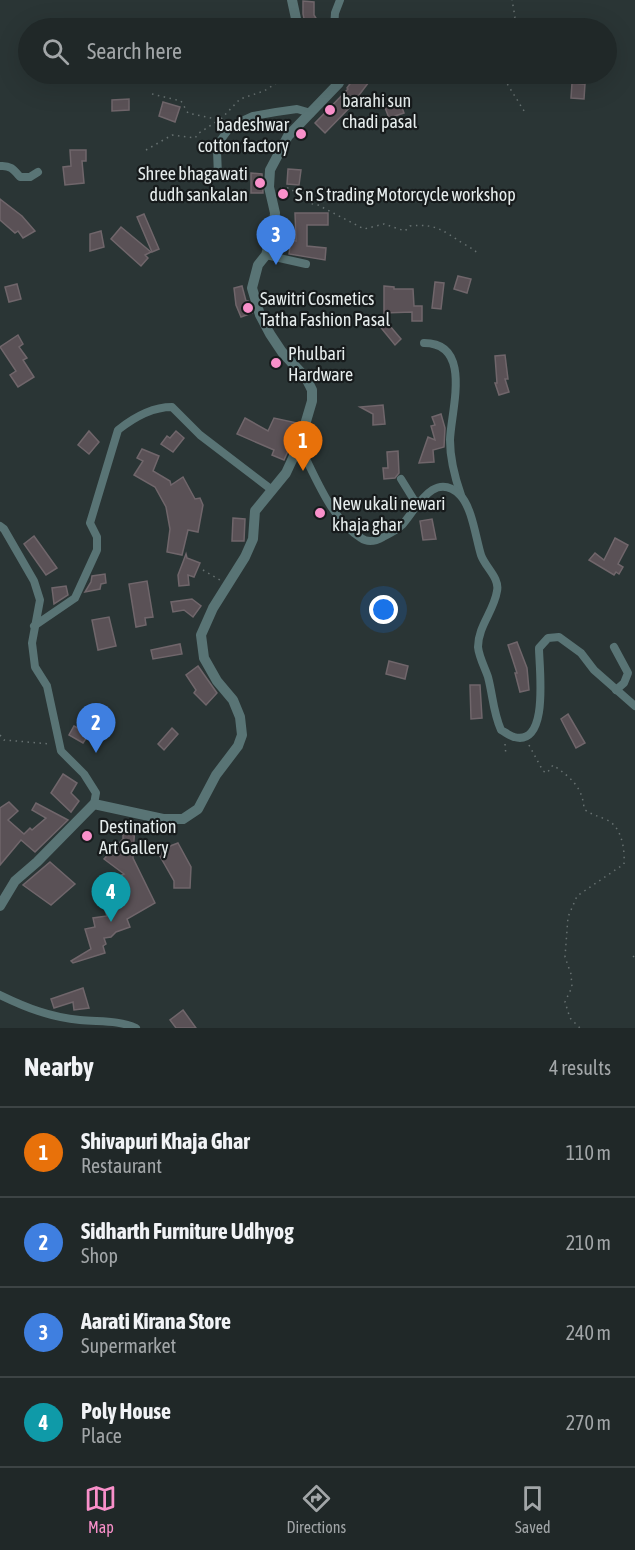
<!DOCTYPE html>
<style>
:root{--surface:#202828;--page:#283030;--text:#f1f3f6;--muted:#a2a6a8;--line:#3d4445;--accent:#f990ca}
body{margin:0;font-family:"Asap Condensed",sans-serif;background:var(--page);color:var(--text)}
.you{position:absolute;left:384px;top:610px;width:21px;height:21px;margin:-15px;border:4px solid #fff;border-radius:50%;background:#1a73e8;box-shadow:0 0 0 9px #1a73e833}
.badge{display:grid;place-items:center;width:39px;height:39px;border-radius:50%;background:var(--accent);color:#fff;font-size:20px;font-weight:700}
.pin{position:absolute;translate:-50% -50px;filter:drop-shadow(0 2px 3px #0008)}
.pin::after{content:'';position:absolute;top:32px;width:21px;height:18px;background:inherit;clip-path:polygon(0 0,100% 0,50% 100%)}
.list{margin:0;padding:0;list-style:none}
h2{display:flex;justify-content:space-between;align-items:center;height:78px;margin:0;padding:0 24px;font-size:26px}
h2 small{font-size:20px;font-weight:400;color:var(--muted)}
.list li{display:grid;grid-template-columns:39px 1fr auto;gap:18px;align-items:center;box-sizing:border-box;height:90px;padding:0 24px;border-top:2px solid var(--line)}
.list b{display:block;font-size:22px;white-space:nowrap}
.list p{margin:0;font-size:20px;white-space:nowrap;color:var(--muted)}
.list em{font-size:20px;font-style:normal;color:var(--muted)}
.icon{flex:none;width:33px;height:33px;fill:none;stroke:currentColor;stroke-width:2;stroke-linecap:round;stroke-linejoin:round}
.map{position:relative;flex:none;width:635px;height:1028px;overflow:hidden}
.search{position:absolute;background:var(--surface);box-shadow:0 6px 24px #0002;left:18px;right:18px;top:18px;height:66px;display:flex;align-items:center;gap:15px;box-sizing:border-box;padding:0 21px;border-radius:33px;color:var(--muted);font-size:22px}
.sheet{height:438px;background:var(--surface)}
nav{display:flex;justify-content:space-around;align-items:center;box-sizing:border-box;height:84px;border-top:2px solid var(--line);background:var(--surface);font-size:16px;color:var(--muted)}
nav a{display:grid;justify-items:center;gap:3px}
nav .on{color:var(--accent)}
.map>svg:first-child{display:block}
.building{fill:#5a5156;stroke:#70666b;stroke-width:1.5}
.lines{fill:none;stroke-linecap:round;stroke-linejoin:round}
.path{stroke:#677171;stroke-width:1.5;stroke-dasharray:1.5 4.5;stroke-linecap:butt}
.minor{stroke:#597475;stroke-width:8}
.tertiary{stroke:#597475;stroke-width:10}
.poi-dot{fill:#f990ca;stroke:#171b1c;stroke-width:2}
.labels{text-anchor:middle;dominant-baseline:central;stroke-width:4.5;stroke-linejoin:round;paint-order:stroke}
.poi-label{font-size:18px;fill:#e6eded;stroke:#171b1c;text-anchor:start}
</style>
<div class="map">
<svg width="635" height="1028" viewBox="0 0 635 1028">
<rect width="100%" height="100%" fill="#2a3535"/>
<g class="building">
<path d="M303 1 314 2V15L322 28H306L303 14Z"/>
<path d="M357 74 369 82 356 99 357 100 325 133 315 123 348 89 347 88Z"/>
<path d="M572 83 585 84 584 99 571 98Z"/>
<path d="M129 99V110L112 111V100Z"/>
<path d="M399 99 404 113 389 118 384 105Z"/>
<path d="M163 102 180 107 175 122 159 116Z"/>
<path d="M70 150H86V161H82L84 183 65 185 63 167 71 166Z"/>
<path d="M288 169 301 170 299 185 287 184Z"/>
<path d="M251 173 262 174 263 193H251Z"/>
<path d="M0 199 22 216 35 231 23 238 18 231 15 233 0 220Z"/>
<path d="M295 213H328V225H307V246L326 248 325 260 289 254 291 240 296 241Z"/>
<path d="M144 214 159 249 152 252 137 217Z"/>
<path d="M121 227 151 252 145 255 148 258 141 266 111 239Z"/>
<path d="M101 231 104 247 90 251V234Z"/>
<path d="M458 276 471 279 467 293 454 289Z"/>
<path d="M435 282 444 283 441 309 432 308Z"/>
<path d="M17 284 21 299 9 302 5 287Z"/>
<path d="M242 286 246 301H248L252 313 241 317 236 305 234 288Z"/>
<path d="M384 286 394 287V289H413L414 306H422V321H412V312L384 313Z"/>
<path d="M384 319 401 339 395 345 378 324Z"/>
<path d="M18 335 23 344 19 347 27 358 23 360 34 377 18 387 10 375 16 371 0 347Z"/>
<path d="M505 355 508 379H505L509 392 499 395 495 383H497L495 356Z"/>
<path d="M383 405 385 424 373 425V414L360 407Z"/>
<path d="M441 414 445 428 444 447 433 450 434 462 419 463 428 437 435 440 431 426 435 425 432 417Z"/>
<path d="M245 418 268 431 274 418 297 423 292 442 284 460 272 455 274 450 237 434Z"/>
<path d="M89 431 99 442 89 454 78 445Z"/>
<path d="M176 431 184 438 173 452 161 444 167 436 170 438Z"/>
<path d="M142 449 159 456 153 471 170 481 171 485 183 477 195 499 200 498 203 505 198 532 188 530 182 555 167 552 170 529 166 507 155 487 134 475 143 461 137 458Z"/>
<path d="M398 451 399 473 395 478 384 479 383 468H388L387 452Z"/>
<path d="M233 518 245 519 244 541H232Z"/>
<path d="M432 519 436 539 423 540 420 521Z"/>
<path d="M34 536 57 568 46 575 24 544Z"/>
<path d="M615 538 628 545 618 564 623 567 619 574 616 572 614 575 589 560 595 553 604 560Z"/>
<path d="M186 554 187 558 200 563 194 577 188 575 189 585 179 586 178 575Z"/>
<path d="M105 574 106 583 101 584 100 589 85 592 91 582 92 576Z"/>
<path d="M147 581 153 617 145 618 146 625 136 627 129 584Z"/>
<path d="M66 586 68 595 54 604 52 588Z"/>
<path d="M192 599 201 606 193 617 184 610 173 612 171 602Z"/>
<path d="M109 617 116 646 98 650 92 620Z"/>
<path d="M517 642 527 668 529 690 520 692 515 673H517L508 645Z"/>
<path d="M180 644 182 654 153 659 151 650Z"/>
<path d="M389 661 408 666 405 679 386 674Z"/>
<path d="M198 666 217 693 206 705 194 693 196 690 186 675Z"/>
<path d="M470 685H480L482 718 471 719Z"/>
<path d="M568 714 585 743 576 748 561 719Z"/>
<path d="M74 726 89 734 83 743 69 735Z"/>
<path d="M172 728 178 734 164 750 158 744Z"/>
<path d="M63 774 77 783 71 793 79 801 71 812 51 793Z"/>
<path d="M9 802 18 811 8 820 24 834 30 828 32 830 46 818 32 810 36 803 68 820 35 852 21 840 0 865V808Z"/>
<path d="M123 823H135L133 858 155 903 127 919 130 927 116 932 111 937 104 938 106 944 103 946 105 953 73 963 71 961 91 949 85 929 95 927 93 918 107 916 97 886 124 874 104 859 123 839Z"/>
<path d="M178 843 191 867 190 888H174V881L157 851Z"/>
<path d="M50 862 75 884 51 905 23 885Z"/>
<path d="M83 988 89 1008 74 1010 73 1002 54 1008 51 999Z"/>
<path d="M183 1010 196 1028H176L170 1020Z"/>
</g>
<g class="lines">
<g class="path">
<path d="M508 28 515 17 512 0"/>
<path d="M501 74 526 114"/>
<path d="M152 94 181 101 188 113 220 120 240 99 264 91 286 77H302L310 74"/>
<path d="M146 150 172 135 195 138 199 133 219 120"/>
<path d="M281 188H289L301 196 308 203 318 205 364 229 384 224 405 231 410 226C436 223 443 231 464 244 471 248 474 249 479 255"/>
<path d="M203 570 220 580"/>
<path d="M0 735 4 740 51 744"/>
<path d="M505 744 506 756"/>
<path d="M529 745 543 771 547 773 553 765C570 777 583 787 584 809 591 815 599 816 607 820 622 827 625 850 624 864L577 896 568 917 565 957 571 974 572 987 565 1002 570 1018 580 1028"/>
<path d="M633 957 635 955"/>
</g>
<g class="minor">
<path d="M334 28 335 13 340 0"/>
<path d="M0 166C11 165 14 170 20 177H30L38 172"/>
<path d="M218 175 217 151 220 141 231 126 253 116 276 112 297 109 311 113"/>
<path d="M266 255 306 264"/>
<path d="M424 343C473 343 451 410 450 440 450 458 455 478 461 495"/>
<path d="M299 445C315 475 331 520 361 538 368 543 376 541 383 537 389 534 397 530 402 525 417 508 434 470 460 495 472 507 476 539 481 555 485 567 500 578 497 591 494 611 478 626 478 647 479 657 485 668 488 677 493 696 493 712 501 730 505 732 510 736 514 737 550 747 539 667 539 648L548 638 559 637 581 653 594 670 635 706"/>
<path d="M401 479 414 500 419 503"/>
<path d="M0 526 4 529 34 581 40 600 32 643 35 667 47 686 61 751 84 774 96 793 94 804"/>
<path d="M34 626 75 598 97 550V537L90 523 118 430C133 418 152 407 172 407L200 435 272 490"/>
<path d="M614 647 628 673 624 683 616 690"/>
<path d="M0 995C27 1008 50 1017 80 1020 99 1022 119 1020 136 1028"/>
</g>
<g class="tertiary">
<path d="M292 0 298 28"/>
<path d="M0 906 15 881 37 862 94 804 163 819H183L198 809 216 775 238 746 242 735 240 717 233 700 217 681 204 658 201 635 213 608 245 557 253 539 255 511 286 473 299 445 312 401V390L306 378 282 352 270 334 260 315 252 288 258 265 266 255 273 230 275 213 269 187 270 170 288 136 339 83V74"/>
</g>
</g>
<g class="poi-dot">
<circle cx="330" cy="110" r="6"/>
<circle cx="301" cy="134" r="6"/>
<circle cx="260" cy="183" r="6"/>
<circle cx="283" cy="194" r="6"/>
<circle cx="248" cy="308" r="6"/>
<circle cx="276" cy="363" r="6"/>
<circle cx="320" cy="513" r="6"/>
<circle cx="87" cy="836" r="6"/>
</g>
<g class="labels">
<g class="poi-label">
<text x="342" y="100">barahi sun<tspan x="342" dy="21">chadi pasal</tspan></text>
<text x="289" y="124" text-anchor="end">badeshwar<tspan x="289" dy="21">cotton factory</tspan></text>
<text x="248" y="173" text-anchor="end">Shree bhagawati<tspan x="248" dy="21">dudh sankalan</tspan></text>
<text x="295" y="194">S n S trading Motorcycle workshop</text>
<text x="260" y="298">Sawitri Cosmetics<tspan x="260" dy="21">Tatha Fashion Pasal</tspan></text>
<text x="288" y="353">Phulbari<tspan x="288" dy="21">Hardware</tspan></text>
<text x="332" y="503">New ukali newari<tspan x="332" dy="21">khaja ghar</tspan></text>
<text x="99" y="826">Destination<tspan x="99" dy="21">Art Gallery</tspan></text>
</g>
</g>
</svg>
<div class="you"></div>
<div class="pin badge" style="left:303px;top:471px;background:#e8710a">1</div>
<div class="pin badge" style="left:96px;top:753px;background:#3f7fe0">2</div>
<div class="pin badge" style="left:276px;top:265px;background:#3f7fe0">3</div>
<div class="pin badge" style="left:111px;top:922px;background:#0f9aa8">4</div>
<div class="search"><svg class="icon" aria-label="search" viewBox="0 0 24 24"><circle cx="10" cy="10" r="6"/><path d="M15 15l6 6"/></svg>Search here</div>
</div>
<section class="sheet">
<h2>Nearby<small>4 results</small></h2>
<ul class="list">
<li><span class="badge" style="background:#e8710a">1</span><div><b>Shivapuri Khaja Ghar</b><p>Restaurant</p></div><em>110 m</em></li>
<li><span class="badge" style="background:#3f7fe0">2</span><div><b>Sidharth Furniture Udhyog</b><p>Shop</p></div><em>210 m</em></li>
<li><span class="badge" style="background:#3f7fe0">3</span><div><b>Aarati Kirana Store</b><p>Supermarket</p></div><em>240 m</em></li>
<li><span class="badge" style="background:#0f9aa8">4</span><div><b>Poly House</b><p>Place</p></div><em>270 m</em></li>
</ul>
</section>
<nav>
<a class="on"><svg class="icon" aria-label="map" viewBox="0 0 24 24"><path d="M3 6l6-2 6 2 6-2v14l-6 2-6-2-6 2zM9 4v14M15 6v14"/></svg>Map</a>
<a><svg class="icon" aria-label="directions" viewBox="0 0 24 24"><path d="M12 3l9 9-9 9-9-9zM9 14v-3h6M13 9l2 2-2 2"/></svg>Directions</a>
<a><svg class="icon" aria-label="saved" viewBox="0 0 24 24"><path d="M7 4h10v16l-5-4-5 4z"/></svg>Saved</a>
</nav>
